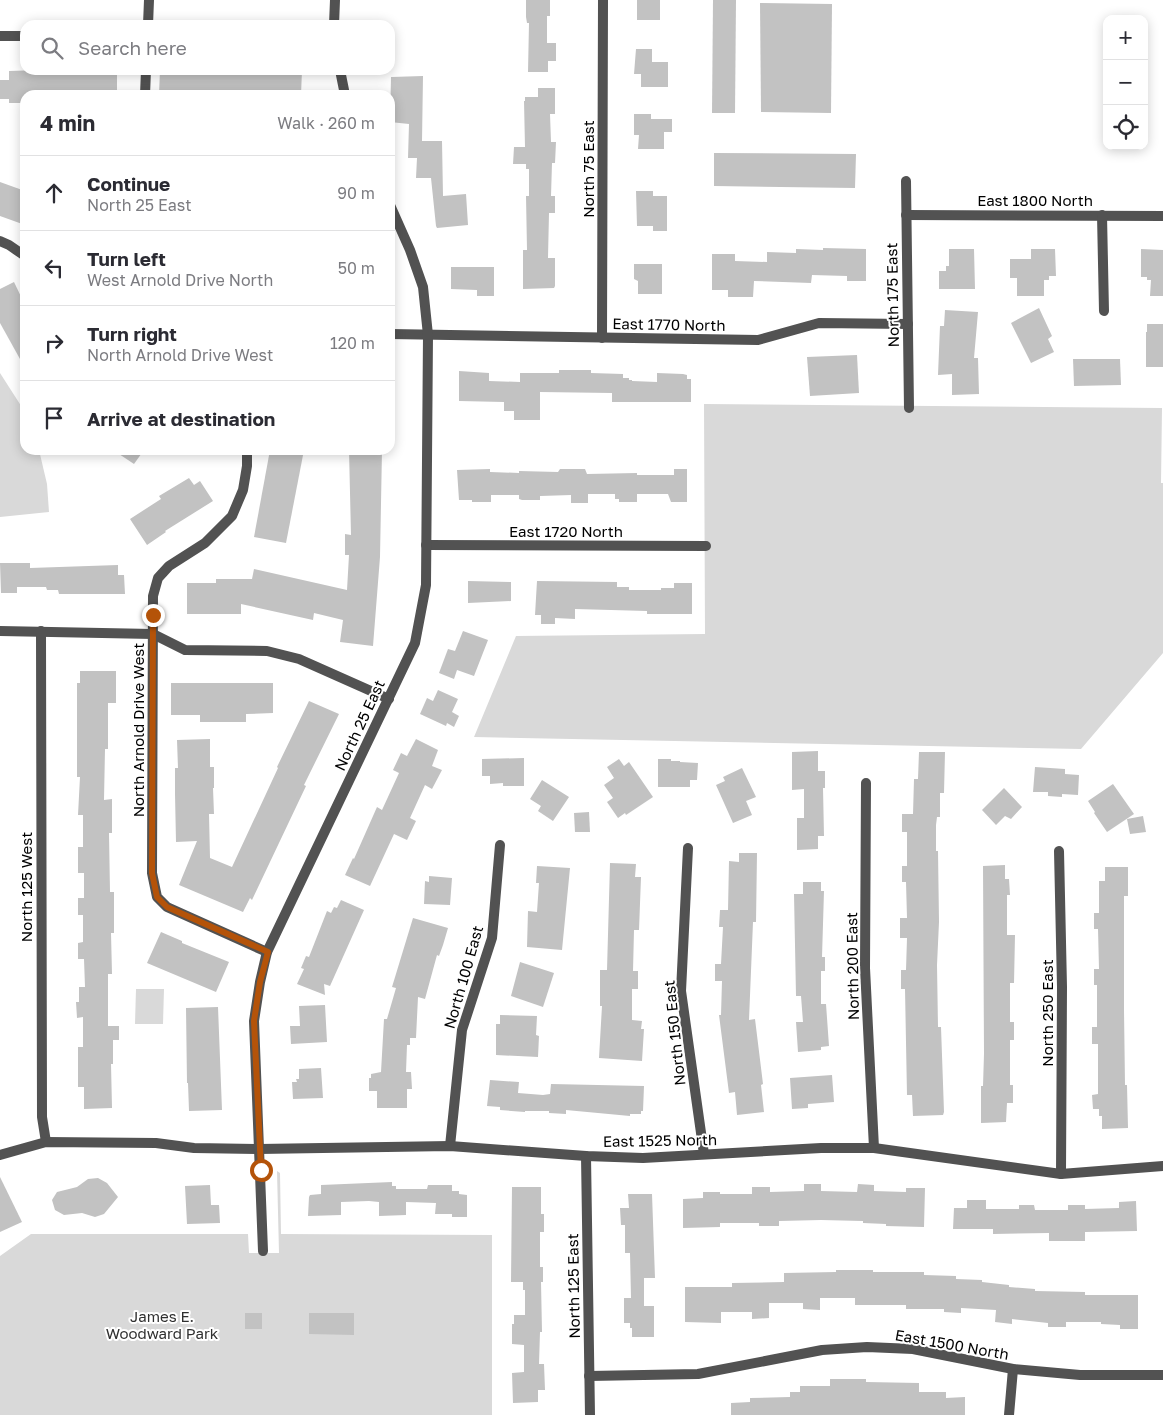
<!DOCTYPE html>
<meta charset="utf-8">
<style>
:root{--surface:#fff;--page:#f2f2f3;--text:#2b2b33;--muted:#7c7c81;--line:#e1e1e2}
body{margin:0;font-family:"Golos Text",sans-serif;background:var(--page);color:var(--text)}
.controls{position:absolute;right:15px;top:15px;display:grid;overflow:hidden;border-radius:10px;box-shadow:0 2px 12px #0003}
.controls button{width:45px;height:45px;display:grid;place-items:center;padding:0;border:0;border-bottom:1px solid var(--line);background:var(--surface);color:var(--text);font:25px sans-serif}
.stop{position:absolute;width:15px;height:15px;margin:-11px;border:4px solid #b45309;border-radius:50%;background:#fff}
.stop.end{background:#b45309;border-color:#fff;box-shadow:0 1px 5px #0008}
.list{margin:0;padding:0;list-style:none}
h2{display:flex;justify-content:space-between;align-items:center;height:65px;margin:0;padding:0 20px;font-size:21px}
h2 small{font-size:16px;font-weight:400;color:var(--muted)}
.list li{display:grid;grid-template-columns:32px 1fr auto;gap:15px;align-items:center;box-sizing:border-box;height:75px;padding:0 20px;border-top:1px solid var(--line)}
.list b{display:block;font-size:19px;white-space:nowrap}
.list p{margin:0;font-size:16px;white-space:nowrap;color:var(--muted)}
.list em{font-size:16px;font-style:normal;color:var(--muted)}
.icon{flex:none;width:28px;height:28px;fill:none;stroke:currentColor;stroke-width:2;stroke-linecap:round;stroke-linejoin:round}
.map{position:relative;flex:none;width:1163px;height:1415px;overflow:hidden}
.search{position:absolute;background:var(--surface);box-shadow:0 2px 12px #0003;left:20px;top:20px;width:375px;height:55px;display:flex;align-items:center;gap:12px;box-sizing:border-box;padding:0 18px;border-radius:15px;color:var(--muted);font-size:19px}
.panel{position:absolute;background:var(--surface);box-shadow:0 2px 12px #0003;left:20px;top:90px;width:375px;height:365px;border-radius:15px}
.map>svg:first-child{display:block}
.green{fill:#d9d9d9}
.building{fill:#c2c2c2}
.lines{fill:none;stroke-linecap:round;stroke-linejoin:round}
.street{stroke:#525252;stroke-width:10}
.route{stroke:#b45309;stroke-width:6}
.labels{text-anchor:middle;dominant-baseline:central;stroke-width:4;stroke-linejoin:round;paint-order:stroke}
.street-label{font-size:15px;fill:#000;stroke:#fff}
.park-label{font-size:15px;fill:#303030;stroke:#fff}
</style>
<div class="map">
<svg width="1163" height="1415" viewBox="0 0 1163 1415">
<rect width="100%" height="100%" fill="#fff"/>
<g class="green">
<path d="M0 373 25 412V450H39L47 484 49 512 0 517Z"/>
<path d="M704 404 1162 408 1161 483H1163V653L1081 749 474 737 516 636 705 634Z"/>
<path d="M136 989H164L163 1024H135Z"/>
<path d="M277 1171 280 1173 281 1234 492 1235V1415H0V1256L31 1234H248L249 1253H279Z"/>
</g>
<g class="building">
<path d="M526 0H550V16H547V43H556V61H548V72H528L529 23H527L526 17Z"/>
<rect x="637" y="0" width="23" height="20"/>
<path d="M713 0H736L735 113H712Z"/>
<path d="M760 3 832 4 831 113 761 112Z"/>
<path d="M636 49H652V62H668V87H641V74H634Z"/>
<path d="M41 70H117V95H25V103H9V99H0V80H9V71Z"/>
<path d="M160 70H179V73H217V70H302L301 95H159Z"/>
<path d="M423 76 422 141H442L443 196 466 194 468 225 437 228 436 226 431 178H416L417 158H408L409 124 390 122 391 77Z"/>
<path d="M538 88H555V114H550L551 142H556L555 163H552L551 196H555V213H549L548 258H555V286L554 288 523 289V250H527L526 196H529V169H526V164H513L514 147H525L524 101H525V97H538Z"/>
<path d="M634 114H651V119H672V132H664V149H638L639 135H634Z"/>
<path d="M714 153 856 154 855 188 714 186Z"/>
<path d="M0 182 25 191V225L0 216Z"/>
<path d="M636 191H653V196H667V231H653V226H637Z"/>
<path d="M823 248 866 249V281H847V276L812 275 811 283 754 281 753 297H728V290H712V254H735V261L767 262V252L796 253V249L823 250Z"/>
<path d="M949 249H974L975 289H939V271H946V266H949Z"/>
<path d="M1031 249H1055L1056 276H1049V280H1044V296H1017V278H1010V259H1031Z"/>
<path d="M1141 249 1163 250V296H1150L1151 280H1147V277H1141Z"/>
<path d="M634 264H662V294H638V281L634 279Z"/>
<path d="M451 267H494V296H477V290L451 289Z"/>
<path d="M14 282 25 305V368L0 323V289Z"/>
<path d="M1039 308 1052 336 1048 339 1054 352 1031 363 1011 323Z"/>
<path d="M945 310 978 312 974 358H978L979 394 952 395V374L938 375 940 326H944Z"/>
<path d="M1147 324H1163V367H1146V332H1147Z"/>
<path d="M857 355 859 393 810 396 807 357Z"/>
<path d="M1073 359H1120L1121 385 1074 386Z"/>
<path d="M559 370H591V373L623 374V378H629V380H632V381L657 382V373L683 374 687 375V379H691V402H612V393L540 392V420H514V411H504V402L459 401V371L489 373V381L520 382V373H559Z"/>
<path d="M113 450H144L134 464Z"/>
<path d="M270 450H304L286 543 254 537Z"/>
<path d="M349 450H382L380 557 373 646 340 642 343 620 314 613 313 620 241 604V614H187V583H216V579H252L254 569 347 590 349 555H345V534L351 535Z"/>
<path d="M490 469V472L519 473V471L558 472 560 469H585L587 474 637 473V475H674V469H687V502H671L668 494H637V502H619V499H615V494H588V503H571V495L540 496V500H522L519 499V495H491V502H472V500H459L457 470Z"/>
<path d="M189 478 194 485 200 481 213 501 165 531 166 532 147 545 130 519 161 499 159 496Z"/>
<path d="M0 563H30V568L118 565V575H124L125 594H59L58 590H47L46 587H17V593H1Z"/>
<path d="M468 581 511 582V601L468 603Z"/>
<path d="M537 581 617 582V587H629V590H661V588H674V583H692V614H647V611L575 609V619L555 618V624H541V615H535Z"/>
<path d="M463 631 488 640 474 676 457 670 454 679 439 673 448 649 455 651Z"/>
<path d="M80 671H116V703H108V749H105L104 800 112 799V833H109L110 892H114V933H111L112 974H108V1026H119V1040H113V1064H111L112 1108 84 1109V1087H78V1047H83V1017L77 1018 76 1002H79V987H85L84 959H78V943L83 942V915H78V898H84V873H78V847H83V815H78L80 777H77V683H80Z"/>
<path d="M171 683H273V713L246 714V722H200V715H171Z"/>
<path d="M438 690 458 699 452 712 459 716 454 727 447 723 446 726 420 714 427 698 433 701Z"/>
<path d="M309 701 339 714 304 785 306 786 252 900 250 898 243 912 179 885 197 841 176 842 175 794V768H178L177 740 210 739V767H214V788H213L214 814H209L210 858 232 867 278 768 277 767Z"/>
<path d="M416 739 438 750 432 766 442 770 432 789 425 785 410 818 416 821 407 840 394 834 370 886 345 875 353 858 354 859 377 807 382 810 399 773 393 770 401 753 407 756Z"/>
<path d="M818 751V771H825V788H823L824 836H818V849L797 850V818H804V789L792 790V752Z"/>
<path d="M919 752H945L944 793H940V817H937L936 825V851H938L939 922 937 965 938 1027H941L944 1112 943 1115 913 1116 912 1095H907L905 989H901V970H906L907 938H900V918H907L906 882H902V866H907V832H902V814H913L914 779H918Z"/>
<path d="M524 758V786H503V783L490 784V776H482V759Z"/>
<path d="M619 759 624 766 629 762 653 797 626 815 625 813 618 818 607 802 613 798 604 785 614 778 607 767Z"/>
<path d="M658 759H671V761H680V762L698 763 697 780H690V787H658Z"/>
<path d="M1035 767 1065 769V774L1079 775 1078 795 1062 794V797L1048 796V792H1033Z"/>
<path d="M742 768 756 797 746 801 752 815 733 823 716 785 725 781 723 777Z"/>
<path d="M542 780 569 797 553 821 538 811 541 806 530 799Z"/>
<path d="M1113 784 1134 814 1107 832 1094 813 1095 812 1088 801Z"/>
<path d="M1004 788 1022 807 1011 819 1005 816 996 825 982 810Z"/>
<path d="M589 812 590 832H575L574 813Z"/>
<path d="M1143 816 1146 832 1130 834 1127 819Z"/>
<path d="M739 853H757L756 922H753L749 1020 755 1019 763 1084 761 1085 764 1112 737 1115 735 1092 729 1093 719 1015H721L722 981H715V964H721L723 927H719L720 910H728L729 861 739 862Z"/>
<path d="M610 863 636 864 635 877H641L639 930H634L633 971H638V989H632V1020L642 1021 641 1029H644L642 1061 599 1058 602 1006H600V970H607Z"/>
<path d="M1005 865V879H1009L1010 895H1007V935H1015L1014 983H1010V1022H1014V1040H1010V1085H1013V1103H1007L1006 1122 981 1123V1086H983L984 1054 983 866Z"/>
<path d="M537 866 570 868 562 950 527 947 528 911 537 912 539 883H536Z"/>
<path d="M1105 867H1128V896H1124V1010L1125 1085H1127L1128 1128 1102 1129V1116H1099V1109H1093L1092 1095 1098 1094V1044H1092V1027H1097V985H1094V969H1099L1098 929H1094V913H1099V881H1105Z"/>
<path d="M429 876 452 878 450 905 424 904 425 881 429 882Z"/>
<path d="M803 882H821V891H824L822 957H825V971H821V1004H826L829 1046 821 1047V1050L798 1052 796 1022H803L801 996H796L794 894H803Z"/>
<path d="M341 900 364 910 330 986 324 984 325 995 297 984 304 969 301 968 306 956 309 957 327 911 331 913 334 907 337 908Z"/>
<path d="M413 918 448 928 443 945 439 956 437 955 425 999 418 997 416 1038H410V1045H407L406 1072H411L412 1089H407V1108H377V1091H369V1078H371V1074L381 1072 384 1019H387L396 988 392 987Z"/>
<path d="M161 932 182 941V943L229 962 216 992 147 963Z"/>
<path d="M520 962 554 973 543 1007 511 996Z"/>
<path d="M325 1005 327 1042 291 1044 290 1026H300L299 1006Z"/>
<path d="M218 1007 222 1110 189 1111 188 1083H187L186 1008Z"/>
<path d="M500 1015 537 1016 536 1035 539 1036 538 1057 496 1055V1024H500Z"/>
<path d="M321 1068 323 1098 293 1099 292 1082H297L296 1079H299V1069Z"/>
<path d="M832 1075 834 1102 808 1104V1108L792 1109 790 1078Z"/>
<path d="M490 1080 519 1082 518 1093 543 1095 550 1094 551 1084 644 1086 643 1111H641V1114H630V1116L566 1110V1114L549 1113V1111H525V1112L500 1110V1107L487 1106Z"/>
<path d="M0 1177 22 1222 0 1232Z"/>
<path d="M98 1178 107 1183 118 1197 104 1214 95 1217 82 1213 64 1215 55 1210 52 1200 57 1192 77 1187 88 1179Z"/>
<path d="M392 1182V1186H396V1189H427L428 1185H452V1191H459V1194L467 1195V1217H452V1214H435L436 1203 406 1202V1215L379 1216V1202L369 1201 341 1202V1215L308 1216 309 1197 310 1195 321 1194V1185Z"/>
<path d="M804 1184H821V1191L857 1192 858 1184 874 1185V1191L906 1192V1188H925L924 1227 886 1226V1224L863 1223V1221L821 1220 779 1221V1226H759V1223H720V1227L683 1228V1199L703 1198V1192H720V1194H752V1187H770V1192L804 1191Z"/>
<path d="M210 1185 211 1205H219L220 1223 187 1224 185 1186Z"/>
<path d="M512 1187H541V1214H544V1232H540V1267H543V1282H541L542 1332H540L539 1364H544L545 1390H538V1402L513 1403 512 1373 524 1372V1345L512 1344V1324H514V1315H525V1290H523V1282H511Z"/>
<path d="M628 1194H652L655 1278H644V1306H654V1337H632V1328H630V1323H624V1298H631L630 1253H625V1225H621L620 1208H629Z"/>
<path d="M967 1200H986V1209H1019V1205H1034L1035 1210H1068V1205H1085V1209L1119 1208V1202L1136 1201 1137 1231 1085 1232V1241H1049V1233L993 1234V1229H953L954 1208H967Z"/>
<path d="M836 1270H873V1272H924V1275L956 1276V1279L982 1280V1282L1009 1285V1287L1035 1289V1291L1085 1292V1295H1138V1329H1120V1325L1101 1324V1322H1066V1327H1048V1323L1012 1319V1324L995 1322 996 1310 961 1308V1313L944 1312V1309H906V1305H855V1298H820V1310L803 1309V1303H769V1318L752 1319V1312H721V1323L685 1322V1287H732V1283L784 1282V1273L836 1272Z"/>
<rect x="245" y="1313" width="17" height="16"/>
<path d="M309 1313H354V1335L309 1334Z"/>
<path d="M830 1379H866V1382L919 1383V1392H946V1398L965 1397V1415H731V1403L750 1402V1398L790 1397V1392H800V1386H830Z"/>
</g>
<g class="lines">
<g class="street">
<path d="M148 25 149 0"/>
<path d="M334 25 335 0"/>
<path d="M0 36H25"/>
<path d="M340 70 345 95"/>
<path d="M145 95 146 70"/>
<path d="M906 181 909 408"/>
<path d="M906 215 1163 216"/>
<path d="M1102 215 1104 311"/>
<path d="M0 241 9 245 25 256"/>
<path d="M390 334 758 340 819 323 908 324"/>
<path d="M602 338 603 0"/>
<path d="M247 450V466L243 490 232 516 205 543 169 566 158 578 153 596 152 873 157 897 167 907 267 952"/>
<path d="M426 545 706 546"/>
<path d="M0 631 153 634 185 650 267 651 299 659 389 699"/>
<path d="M41 631 42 1117 46 1142"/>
<path d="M866 783 865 968 874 1148"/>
<path d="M688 848 681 991 704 1154"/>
<path d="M1059 851 1062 987 1061 1174"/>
<path d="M450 1146 462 1030 492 938 500 845"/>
<path d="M0 1155 46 1142 156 1143 194 1148 259 1149 450 1146 586 1156 643 1158 821 1148H874L1061 1174 1163 1166"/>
<path d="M586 1156 590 1415"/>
<path d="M263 1251 254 1021 260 982 267 952 415 643 426 585 428 335 423 287 410 250 390 205"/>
<path d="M589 1376 698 1374 822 1350 867 1347 913 1349 1013 1369 1080 1375H1163"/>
<path d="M1009 1415 1013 1369"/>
</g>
</g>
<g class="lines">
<path class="route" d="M153 615 152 873 157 897 167 907 268 952 260 982 254 1021 261 1170"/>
</g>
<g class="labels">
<g class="street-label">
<text transform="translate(588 169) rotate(-90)">North 75 East</text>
<text x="1035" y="200">East 1800 North</text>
<text transform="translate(892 295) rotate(-91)">North 175 East</text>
<text transform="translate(669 324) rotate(1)">East 1770 North</text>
<text x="566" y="531">East 1720 North</text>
<text transform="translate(359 725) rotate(-65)">North 25 East</text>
<text transform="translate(138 730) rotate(-90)">North Arnold Drive West</text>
<text transform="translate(26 887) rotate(-90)">North 125 West</text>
<text transform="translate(852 966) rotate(-91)">North 200 East</text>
<text transform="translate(463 977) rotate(-74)">North 100 East</text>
<text transform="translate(1047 1013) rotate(-90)">North 250 East</text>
<text transform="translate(674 1033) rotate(-96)">North 150 East</text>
<text transform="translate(660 1140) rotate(-1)">East 1525 North</text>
<text transform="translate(573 1286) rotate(-91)">North 125 East</text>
<text transform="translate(952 1344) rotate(10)">East 1500 North</text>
</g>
<g class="park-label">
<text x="162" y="1316">James E.<tspan x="162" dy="17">Woodward Park</tspan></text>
</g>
</g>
</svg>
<div class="controls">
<button>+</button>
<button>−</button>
<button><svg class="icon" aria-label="locate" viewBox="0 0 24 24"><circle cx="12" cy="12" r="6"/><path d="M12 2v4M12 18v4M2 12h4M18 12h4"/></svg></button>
</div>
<div class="stop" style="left:261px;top:1170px"></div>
<div class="stop end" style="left:153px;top:615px"></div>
<div class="search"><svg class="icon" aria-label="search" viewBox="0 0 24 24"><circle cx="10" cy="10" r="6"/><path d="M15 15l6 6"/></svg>Search here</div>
<section class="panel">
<h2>4 min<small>Walk · 260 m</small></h2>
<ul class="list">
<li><svg class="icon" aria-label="ahead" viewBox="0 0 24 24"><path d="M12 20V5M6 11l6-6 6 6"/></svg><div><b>Continue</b><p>North 25 East</p></div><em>90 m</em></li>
<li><svg class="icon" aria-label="left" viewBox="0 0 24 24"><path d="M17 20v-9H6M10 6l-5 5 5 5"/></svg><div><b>Turn left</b><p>West Arnold Drive North</p></div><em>50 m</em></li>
<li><svg class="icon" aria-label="right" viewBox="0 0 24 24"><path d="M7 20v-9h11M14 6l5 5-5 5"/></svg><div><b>Turn right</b><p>North Arnold Drive West</p></div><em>120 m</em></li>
<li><svg class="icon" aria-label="arrive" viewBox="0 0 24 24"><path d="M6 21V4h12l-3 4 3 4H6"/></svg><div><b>Arrive at destination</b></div></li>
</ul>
</section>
</div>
